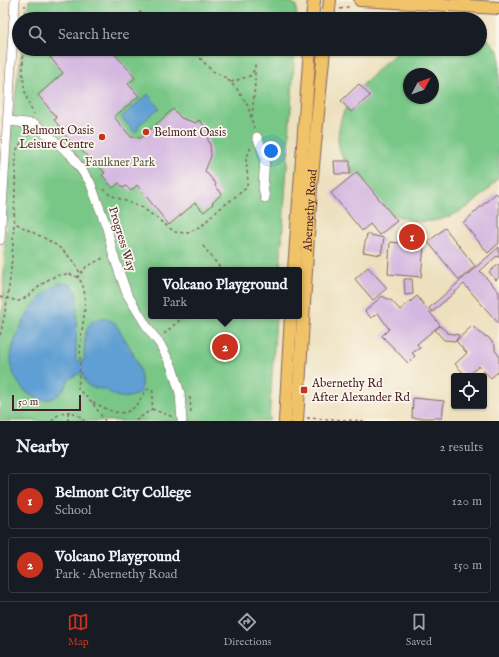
<!DOCTYPE html>
<meta charset="utf-8">
<style>
:root{--surface:#171b24;--page:#20242c;--text:#f1f3f6;--muted:#9ea1a6;--line:#363941;--accent:#c8321e}
body{margin:0;font-family:"IM FELL English",serif;background:var(--page);color:var(--text)}
.controls{position:absolute;right:12px;bottom:12px;display:grid;overflow:hidden;border-radius:4px;box-shadow:0 1px 3px #0004}
.controls button{width:36px;height:36px;display:grid;place-items:center;padding:0;border:0;border-bottom:1px solid var(--line);background:var(--surface);color:var(--text);font:20px sans-serif}
.compass{position:absolute;left:403px;top:68px;width:36px;height:36px;border-radius:50%;background:var(--surface);box-shadow:0 1px 3px #0004;rotate:49deg}
.scale{position:absolute;left:12px;bottom:10px;width:69px;box-sizing:border-box;padding-left:4px;border:2px solid #4a1f2b;border-top:0;font-size:11px;line-height:14px;white-space:nowrap;color:#4a1f2b;-webkit-text-stroke:3px #fbf7ec;paint-order:stroke}
.you{position:absolute;left:271px;top:151px;width:14px;height:14px;margin:-10px;border:3px solid #fff;border-radius:50%;background:#1a73e8;box-shadow:0 0 0 6px #1a73e833}
.badge{display:grid;place-items:center;width:26px;height:26px;border-radius:50%;background:var(--accent);color:#fff;font-size:13px;font-weight:700}
.pin{position:absolute;translate:-50% -50%;border:2px solid #fff;box-shadow:0 1px 4px #0006}
.popup{position:absolute;left:148px;top:267px;width:154px;height:52px;box-sizing:border-box;display:grid;place-content:center;border-radius:4px;background:var(--surface);filter:drop-shadow(0 1px 3px #0005);font-size:13px;white-space:nowrap;color:var(--muted)}
.popup b{font-size:15px;color:var(--text)}
.popup::after{content:'';position:absolute;left:50%;top:100%;margin-left:-8px;border:8px solid transparent;border-top-color:var(--surface)}
.list{margin:0;padding:0;list-style:none}
h2{display:flex;justify-content:space-between;align-items:center;height:52px;margin:0;padding:0 16px;font-size:17px}
h2 small{font-size:13px;font-weight:400;color:var(--muted)}
.list li{display:grid;grid-template-columns:26px 1fr auto;gap:12px;align-items:center;box-sizing:border-box;height:56px;margin:0 8px 8px;padding:0 8px;border:1px solid var(--line);border-radius:4px}
.list b{display:block;font-size:15px;white-space:nowrap}
.list p{margin:0;font-size:13px;white-space:nowrap;color:var(--muted)}
.list em{font-size:13px;font-style:normal;color:var(--muted)}
.icon{flex:none;width:22px;height:22px;fill:none;stroke:currentColor;stroke-width:2;stroke-linecap:round;stroke-linejoin:round}
.map{position:relative;flex:none;width:499px;height:421px;overflow:hidden}
.search{position:absolute;background:var(--surface);box-shadow:0 1px 3px #0004;left:12px;right:12px;top:12px;height:44px;display:flex;align-items:center;gap:10px;box-sizing:border-box;padding:0 14px;border-radius:22px;color:var(--muted);font-size:15px}
.sheet{height:180px;background:var(--surface)}
nav{display:flex;justify-content:space-around;align-items:center;box-sizing:border-box;height:56px;border-top:1px solid var(--line);background:var(--surface);font-size:11px;color:var(--muted)}
nav a{display:grid;justify-items:center;gap:2px}
nav .on{color:var(--accent)}
.map>svg:first-child{display:block}
.green{fill:#78c787;stroke:#617359;fill-rule:evenodd}
.water{fill:#619fd3;stroke:#565f7f}
.building{fill:#d4b7e0}
.lines{fill:none;stroke-linecap:round;stroke-linejoin:round}
.minor-casing{stroke:#83635e;stroke-width:10}
.major-casing{stroke:#83635e;stroke-width:14}
.path{stroke:#83635e;stroke-width:1.5;stroke-dasharray:3 3;stroke-linecap:butt}
.minor{stroke:#fff;stroke-width:9}
.major{stroke:#f1c369;stroke-width:12}
.poi-dot{fill:#c8321e;stroke:#fbf7ec;stroke-width:1.5}
.labels{text-anchor:middle;dominant-baseline:central;stroke-width:3.5;stroke-linejoin:round;paint-order:stroke}
.poi-label{font-size:12px;fill:#4a1f2b;stroke:#fbf7ec;text-anchor:start}
.park-label{font-size:12px;fill:#5a5a4b;stroke:#fbf7ec}
.street-label{font-size:12px;fill:#4a1f2b;stroke:#fbf7ec}
</style>
<div class="map">
<svg width="499" height="421" viewBox="0 0 499 421">
<rect width="100%" height="100%" fill="#fbf7ec"/>
<filter id="ink" filterUnits="userSpaceOnUse"><feTurbulence type="fractalNoise" baseFrequency=".025" numOctaves="2"/><feDisplacementMap in="SourceGraphic" scale="8" xChannelSelector="R" yChannelSelector="G"/><feConvolveMatrix kernelMatrix="1 2 1 2 8 2 1 2 1" color-interpolation-filters="sRGB"/></filter>
<filter id="wash" filterUnits="userSpaceOnUse"><feTurbulence type="fractalNoise" baseFrequency=".012" numOctaves="4" result="noise"/><feDisplacementMap in="SourceGraphic" scale="16" xChannelSelector="R" yChannelSelector="G"/><feGaussianBlur stdDeviation="0.9" result="paint"/><feColorMatrix in="noise" values="0 0 0 0 0 0 0 0 0 0 0 0 0 0 0 0 0 1.4 0 .05"/><feComposite in="paint" operator="in"/></filter>
<g filter="url(#wash)">
<rect width="100%" height="100%" fill="#ede0be"/>
<g class="green">
<path d="M29 0H269L290 2 296 5 297 19H26Z"/>
<path d="M480 36 488 39 499 52V177C476 207 439 232 400 217 396 215 390 214 386 211 377 204 368 194 361 185 351 172 339 157 338 140 338 133 340 122 342 116 349 96 385 59 403 49H480ZM409 74H433V98H409Z"/>
<path d="M22 49H295L280 270H151V316H276L269 421H0V320L3 308 8 146Z"/>
</g>
<g class="water">
<path d="M148 94 159 108 137 127 139 129 135 133 121 117Z"/>
<path d="M60 283C70 283 73 285 77 294L76 361H84C85 348 82 323 97 319 104 317 109 319 115 323 127 344 145 366 141 392 131 399 116 400 107 390 91 387 87 390 82 372L69 379C52 421 12 392 11 360 11 347 17 334 23 322 32 305 43 292 60 283Z"/>
</g>
<g id="blocks">
<g class="building">
<path d="M60 49H110L129 70 135 78 128 84 139 96 114 117 131 137 141 138 173 109 181 118 196 123 199 120 209 131 206 134 210 145 211 156 205 171 216 184 215 186 222 194 212 203 213 204 204 212 195 203 169 225 137 185 131 191 126 186 123 188 119 183 113 188 102 175 105 173 93 159 91 160 79 148 78 149 60 130 61 128 54 120 57 118 38 95 63 73 50 57Z"/>
<path d="M359 84 370 96 351 112 341 101Z"/>
<path d="M334 161H350V174H335Z"/>
<path d="M357 172 397 221 379 235 370 224 362 231 331 193Z"/>
<path d="M496 193 499 196V243L488 253 463 223Z"/>
<path d="M445 228 475 266 459 280 428 242Z"/>
<path d="M367 234 384 238 381 255 363 252Z"/>
<path d="M390 242 424 245 421 277 388 274Z"/>
<path d="M499 247V258L497 256 480 271 499 292V324L464 284 432 312 429 308Z"/>
<path d="M499 264V277L496 280 489 272Z"/>
<path d="M368 267 387 288 373 300 355 279Z"/>
<path d="M404 279H412L413 294 405 295Z"/>
<path d="M382 296 392 301 400 310 417 296 440 325 417 344 420 348 412 353 415 356 408 363 382 336 389 329 378 313 371 318 365 311Z"/>
<path d="M440 326 448 333 459 335 456 341 444 340 435 330Z"/>
<path d="M472 326 484 336 488 337 495 345V351L499 355V371L491 378 479 366 468 376H466L455 364 467 353 456 341Z"/>
<path d="M413 398 444 401 442 418H412Z"/>
</g>
</g>
</g>
<g filter="url(#ink)">
<use href="#blocks" fill-opacity="0" stroke="#83635e" stroke-width="1"/>
<g class="lines">
<defs>
<g id="minor">
<path d="M9 121 35 124 70 154 90 182 107 228 113 254 127 294 149 330 160 344 172 367 180 393 182 421"/>
<path d="M257 137 265 156 263 187 265 198"/>
<path d="M0 240 15 0"/>
</g>
<g id="major">
<path d="M360 0 499 8"/>
<path d="M312 19 314 0"/>
<path d="M328 19 330 0"/>
<path d="M294 270 310 49"/>
<path d="M285 421 291 316"/>
<path id="s1" d="M297 421 311 187 324 49"/>
</g>
</defs>
<use href="#minor" class="minor-casing"/>
<use href="#major" class="major-casing"/>
<g class="path">
<path d="M340 9 351 6"/>
<path d="M139 12 158 19"/>
<path d="M24 19 25 5"/>
<path d="M23 49C23 72 21 93 34 114"/>
<path d="M192 49 211 70 226 78 237 89 248 106 254 128"/>
<path d="M231 82 250 76 255 69V64"/>
<path d="M252 117 255 83V69"/>
<path d="M103 189 110 195 143 208 175 232 188 233 204 224 212 215 245 189 248 182 246 159 251 147"/>
<path d="M13 219 17 224C45 240 63 242 80 273"/>
<path d="M203 246 222 270"/>
<path d="M77 278 86 267 105 257"/>
<path d="M0 297 19 301C34 295 43 278 60 275 96 267 83 319 81 337 80 354 80 372 78 389L91 401 105 421"/>
<path d="M164 334 184 316"/>
<path d="M0 335C15 276 14 212 16 151L21 143 30 133"/>
<path d="M190 397 191 413"/>
<path d="M93 402C113 413 128 421 142 397 145 392 146 389 151 389L153 392 152 409 135 421"/>
<path d="M152 409 173 417"/>
<path d="M68 412V421"/>
<path d="M307 418 366 421"/>
<path d="M52 421C61 409 75 409 84 421"/>
</g>
<use href="#minor" class="minor"/>
<use href="#major" class="major"/>
</g>
</g>
<g class="poi-dot">
<circle cx="146" cy="132" r="4"/>
<circle cx="102" cy="137" r="4"/>
<rect x="300" y="386" width="8" height="8" rx="2"/>
</g>
<g class="labels">
<g class="poi-label">
<text x="94" y="130" text-anchor="end">Belmont Oasis<tspan x="94" dy="14">Leisure Centre</tspan></text>
<text x="154" y="132">Belmont Oasis</text>
<text x="312" y="383">Abernethy Rd<tspan x="312" dy="14">After Alexander Rd</tspan></text>
</g>
<g class="park-label">
<text x="120" y="162">Faulkner Park</text>
</g>
<g class="street-label">
<text stroke="none"><textPath href="#s1" startOffset="211">Abernethy Road</textPath></text>
<text transform="translate(122 239) rotate(73)">Progress Way</text>
</g>
</g>
</svg>
<div class="controls">
<button><svg class="icon" aria-label="locate" viewBox="0 0 24 24"><circle cx="12" cy="12" r="6"/><path d="M12 2v4M12 18v4M2 12h4M18 12h4"/></svg></button>
</div>
<svg class="compass" viewBox="-18 -18 36 36"><path d="M0-13l5 13h-10z" fill="#e53935"/><path d="M0 13l5-13h-10z" fill="#9ea1a6"/></svg>
<div class="scale">50 m</div>
<div class="you"></div>
<div class="pin badge" style="left:412px;top:237px">1</div>
<div class="pin badge" style="left:225px;top:347px">2</div>
<div class="popup"><b>Volcano Playground</b>Park</div>
<div class="search"><svg class="icon" aria-label="search" viewBox="0 0 24 24"><circle cx="10" cy="10" r="6"/><path d="M15 15l6 6"/></svg>Search here</div>
</div>
<section class="sheet">
<h2>Nearby<small>2 results</small></h2>
<ul class="list">
<li><span class="badge">1</span><div><b>Belmont City College</b><p>School</p></div><em>120 m</em></li>
<li><span class="badge">2</span><div><b>Volcano Playground</b><p>Park · Abernethy Road</p></div><em>150 m</em></li>
</ul>
</section>
<nav>
<a class="on"><svg class="icon" aria-label="map" viewBox="0 0 24 24"><path d="M3 6l6-2 6 2 6-2v14l-6 2-6-2-6 2zM9 4v14M15 6v14"/></svg>Map</a>
<a><svg class="icon" aria-label="directions" viewBox="0 0 24 24"><path d="M12 3l9 9-9 9-9-9zM9 14v-3h6M13 9l2 2-2 2"/></svg>Directions</a>
<a><svg class="icon" aria-label="saved" viewBox="0 0 24 24"><path d="M7 4h10v16l-5-4-5 4z"/></svg>Saved</a>
</nav>
